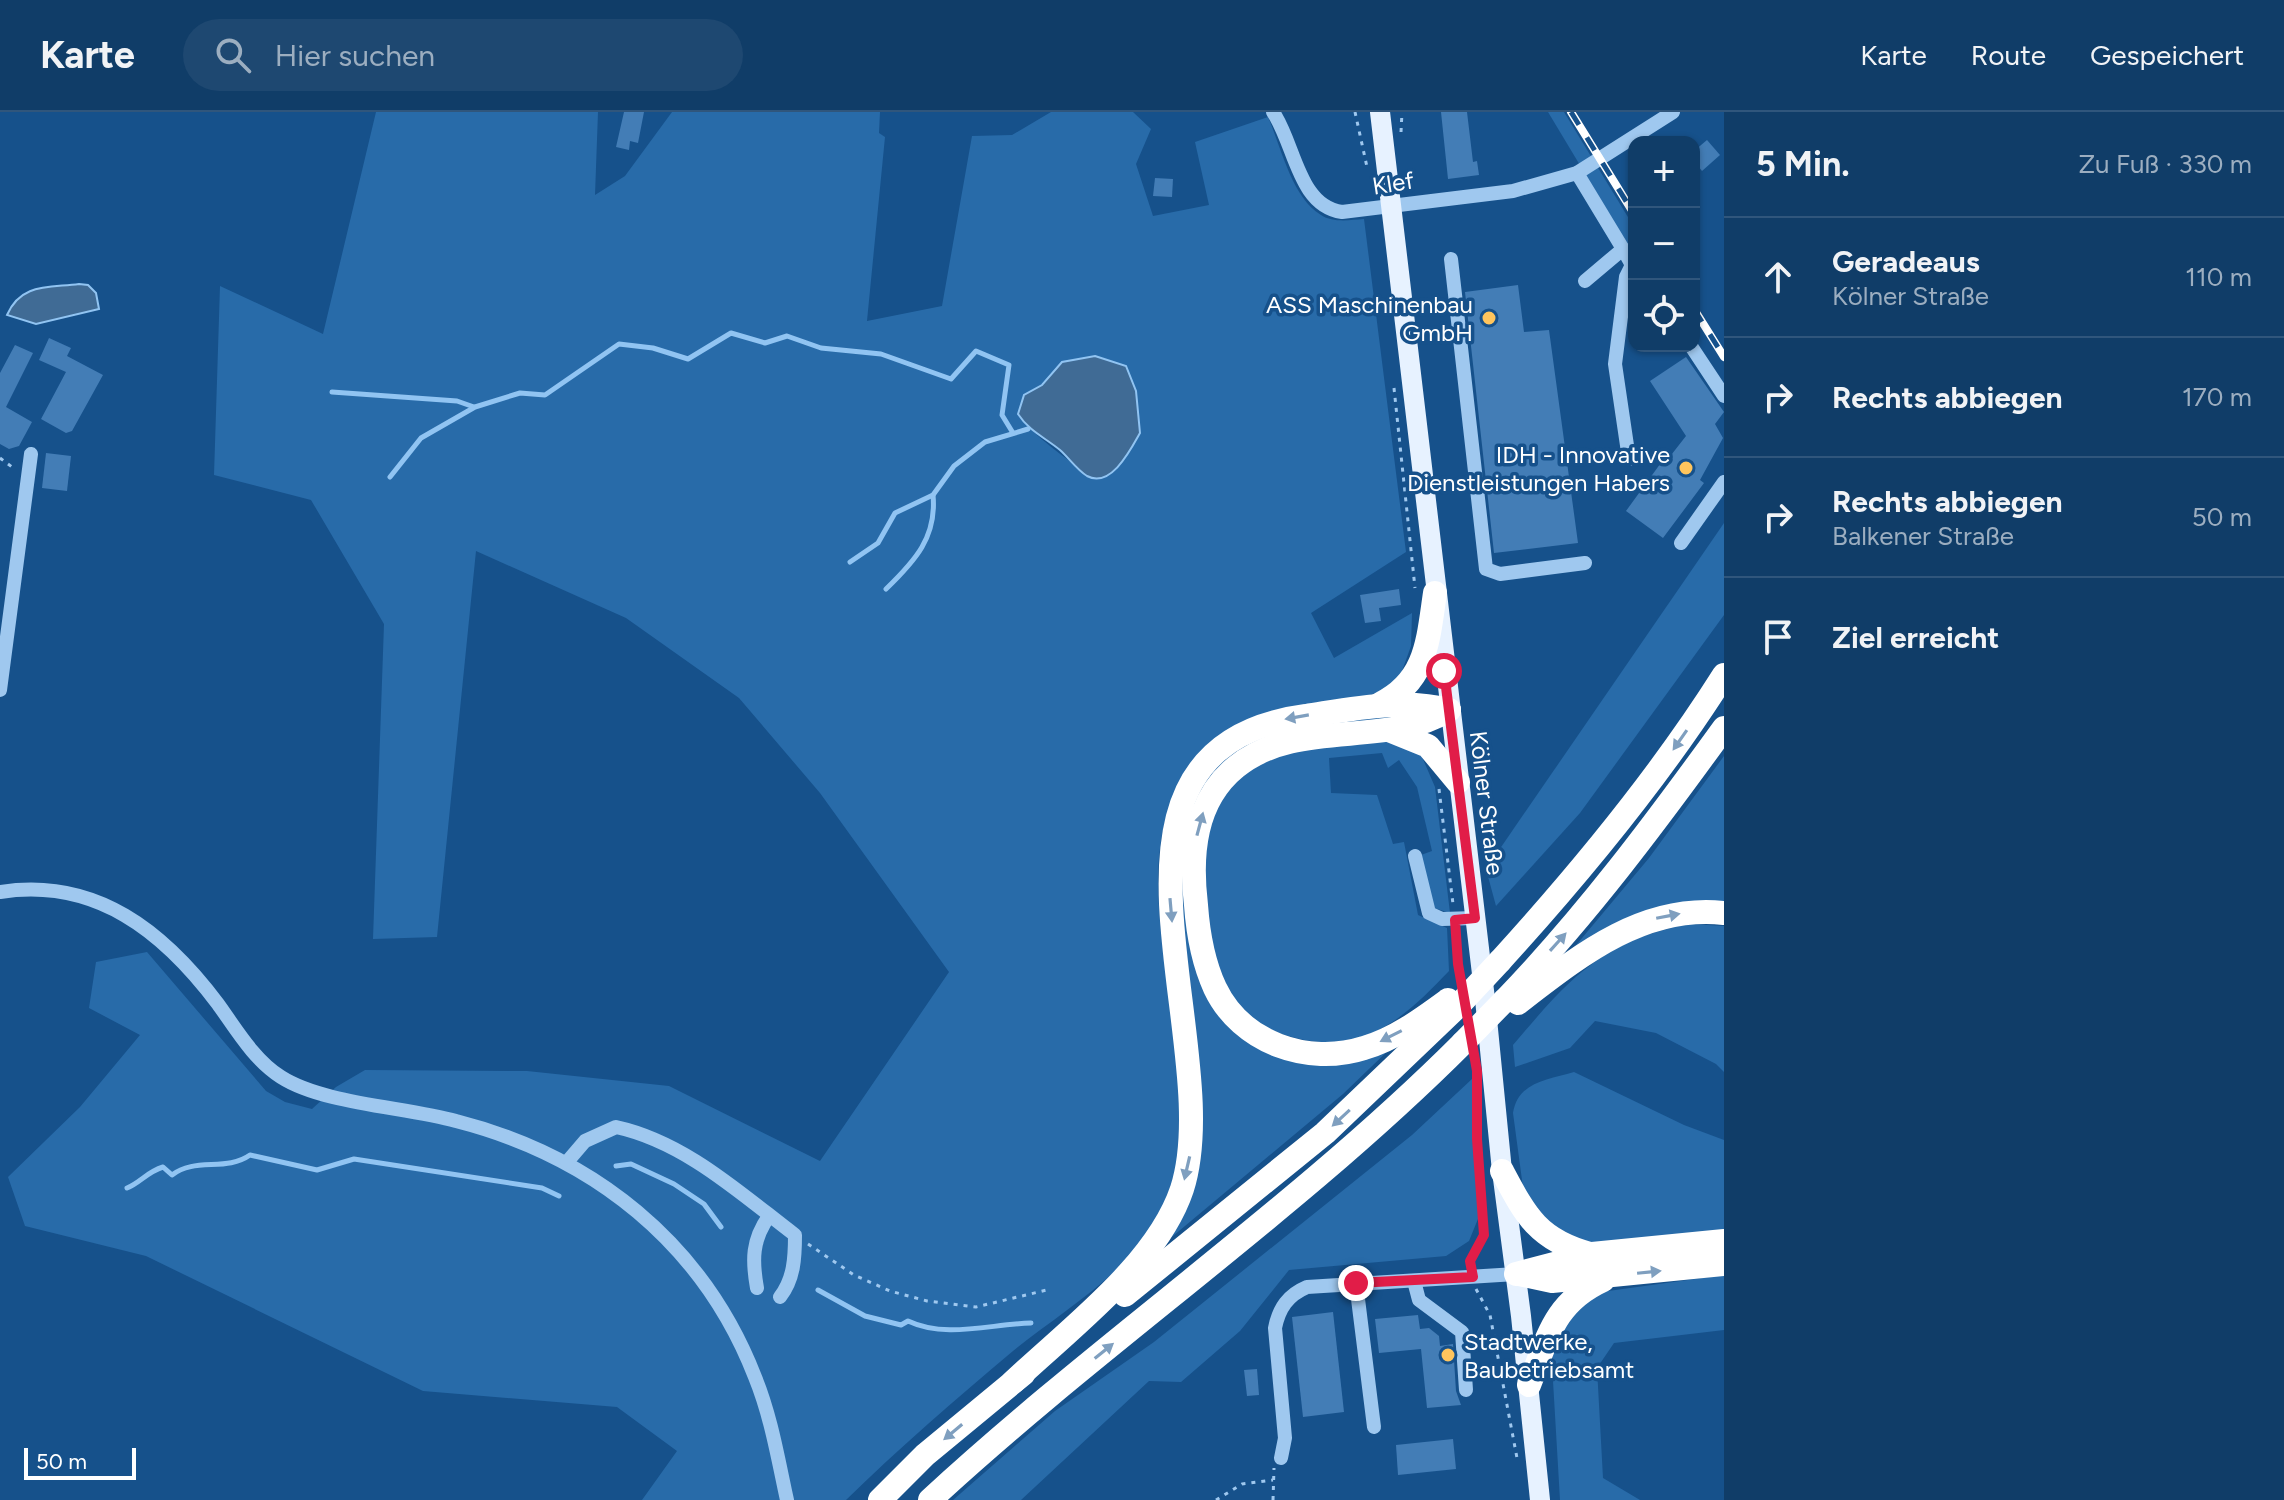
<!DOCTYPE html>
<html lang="de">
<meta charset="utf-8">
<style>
:root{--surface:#103d68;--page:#1e4871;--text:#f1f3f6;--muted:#9caec0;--line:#30567c}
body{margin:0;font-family:Figtree,sans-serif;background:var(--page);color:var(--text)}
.controls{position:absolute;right:24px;top:24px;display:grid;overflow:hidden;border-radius:16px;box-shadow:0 2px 6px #0004}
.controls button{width:72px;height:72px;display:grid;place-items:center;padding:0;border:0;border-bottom:2px solid var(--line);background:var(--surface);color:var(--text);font:40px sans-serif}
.scale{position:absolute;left:24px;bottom:20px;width:112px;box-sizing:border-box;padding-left:8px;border:4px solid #fff;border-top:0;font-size:22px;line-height:28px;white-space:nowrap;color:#fff;-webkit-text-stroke:6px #16518b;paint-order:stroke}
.stop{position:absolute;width:24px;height:24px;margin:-18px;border:6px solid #e11d48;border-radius:50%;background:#fff}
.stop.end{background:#e11d48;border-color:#fff;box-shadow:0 2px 8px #0008}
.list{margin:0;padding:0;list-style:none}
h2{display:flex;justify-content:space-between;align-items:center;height:104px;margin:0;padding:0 32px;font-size:34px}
h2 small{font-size:26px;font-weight:400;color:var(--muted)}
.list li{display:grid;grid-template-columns:52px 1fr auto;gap:24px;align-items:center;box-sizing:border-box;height:120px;padding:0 32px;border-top:2px solid var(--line)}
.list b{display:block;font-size:30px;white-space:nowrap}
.list p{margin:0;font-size:26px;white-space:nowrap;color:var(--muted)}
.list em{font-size:26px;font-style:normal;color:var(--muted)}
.icon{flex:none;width:44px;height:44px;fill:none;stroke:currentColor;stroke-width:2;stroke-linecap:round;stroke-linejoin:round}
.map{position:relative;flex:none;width:1724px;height:1388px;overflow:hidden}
header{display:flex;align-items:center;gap:48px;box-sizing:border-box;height:112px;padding:0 40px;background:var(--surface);border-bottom:2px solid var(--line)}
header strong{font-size:38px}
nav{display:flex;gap:44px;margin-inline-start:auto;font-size:28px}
.search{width:560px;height:72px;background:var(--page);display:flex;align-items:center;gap:20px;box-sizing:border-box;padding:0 28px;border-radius:44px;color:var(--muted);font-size:30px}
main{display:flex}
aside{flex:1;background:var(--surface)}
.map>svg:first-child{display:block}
.green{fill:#286ba9;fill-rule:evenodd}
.water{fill:#406b95;stroke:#91c4f2;stroke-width:2}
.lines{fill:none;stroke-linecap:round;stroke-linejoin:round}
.stream{stroke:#91c4f2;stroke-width:5}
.building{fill:#437db6}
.path{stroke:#9fc8ef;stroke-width:3;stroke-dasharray:4 6;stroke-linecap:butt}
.minor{stroke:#9fc8ef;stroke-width:14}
.major{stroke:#e7f2ff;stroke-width:20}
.highway{stroke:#fff;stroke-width:24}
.rail-casing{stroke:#fff;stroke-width:8}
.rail{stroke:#16518b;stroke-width:5;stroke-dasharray:15;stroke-linecap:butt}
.highway-bridge{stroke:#fff;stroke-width:24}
.oneway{fill:#7f9fbf}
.route{stroke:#e11d48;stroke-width:10}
.poi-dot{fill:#ffc55d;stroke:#16518b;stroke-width:3}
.labels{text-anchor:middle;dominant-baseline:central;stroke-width:7;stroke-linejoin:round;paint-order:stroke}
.street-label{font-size:24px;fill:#fff;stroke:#16518b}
.poi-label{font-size:24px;fill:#fff;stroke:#16518b;text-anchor:end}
</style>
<header>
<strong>Karte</strong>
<div class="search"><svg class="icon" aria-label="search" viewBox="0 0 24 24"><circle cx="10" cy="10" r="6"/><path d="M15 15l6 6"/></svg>Hier suchen</div>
<nav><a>Karte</a><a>Route</a><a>Gespeichert</a></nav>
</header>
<main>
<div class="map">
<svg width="1724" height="1388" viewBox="0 0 1724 1388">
<rect width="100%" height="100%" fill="#16518b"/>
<g class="green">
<path d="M376 0H598L595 83 625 64 672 0H880L879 21 885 25 867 209 942 194 972 24 1012 23 1051 0H1133L1151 17 1136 52 1153 104 1209 93 1195 30 1268 5C1281 35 1292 86 1321 103 1333 111 1350 108 1364 107L1406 440 1311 501 1334 546 1412 501 1411 534 1402 559 1406 566C1346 605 1274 584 1215 631 1086 734 1226 955 1164 1094 1135 1158 1066 1196 1013 1239 956 1287 899 1336 846 1388H642L677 1339 617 1295 423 1279 146 1144 25 1114 8 1065 80 995 140 923 89 896 96 850 147 840 266 979 285 990 312 997 336 975 365 958 527 959 669 974 820 1049 949 860 820 681 739 586 626 506 476 439 437 825 373 827 384 512 311 388 214 363 220 174 323 222ZM1095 244 1136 279 1140 321 1113 359 1089 365C1066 344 1035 327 1018 301L1024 283 1042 273 1062 250Z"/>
<path d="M1548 0H1564L1634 115V143Z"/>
<path d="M1724 411V503L1580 701 1496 794 1486 757Z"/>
<path d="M1421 598 1426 603 1286 621C1254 632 1221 650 1204 681 1185 715 1186 757 1190 794 1204 922 1271 978 1397 930L1343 982 1167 1129 1188 1083 1200 1015 1175 755C1184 648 1244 620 1341 607 1368 604 1394 599 1421 598Z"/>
<path d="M1372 626 1419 638 1435 675 1450 801 1434 796 1421 743 1432 739 1417 675 1399 648 1388 656 1382 641 1329 646 1331 681 1377 683 1393 732 1404 730 1418 803 1447 816 1449 859C1404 906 1363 945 1292 925 1272 920 1249 909 1236 892 1193 837 1186 697 1249 656 1286 633 1331 632 1372 626Z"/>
<path d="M1724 644V795L1567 844 1649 746Z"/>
<path d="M1691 812 1724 814V960L1716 952 1656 921 1595 909 1570 936 1515 955 1513 933C1569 867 1603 827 1691 812Z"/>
<path d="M1574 960 1684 1013 1724 1028V1120L1599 1134 1563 1127 1524 1083 1513 1001C1518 970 1547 968 1574 960Z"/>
<path d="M1472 967 1473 1026 1480 1102 1469 1129 1446 1144 1289 1158 1240 1219 1181 1270 1149 1269 1021 1388H953L1055 1299 1154 1230 1412 1023Z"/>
<path d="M1724 1163V1218L1614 1231 1597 1256 1603 1366 1640 1388H1560L1552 1252 1554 1226 1562 1208 1601 1180Z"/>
</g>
<g class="water">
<path d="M79 172 88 173 96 181 99 197 36 212 7 203C21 171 48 176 79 172Z"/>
<path d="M1095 244 1126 254 1136 279 1140 321C1131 337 1111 377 1087 364 1077 358 1069 346 1060 338 1044 325 1029 319 1018 302L1024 283 1042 273 1062 250Z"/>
</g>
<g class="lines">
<g class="stream">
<path d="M332 280 457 289 474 295"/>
<path d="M390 365 421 326 475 295 520 281 545 283 619 232 653 236 688 247 731 221 765 231 787 224 821 236 881 242 951 267 976 239 1009 253 1002 303 1013 321"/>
<path d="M850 450 878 431 895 401 933 383 954 354 985 330 1028 317"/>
<path d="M886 477C915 449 937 425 933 383"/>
<path d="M616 1054 631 1052 674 1072 704 1092 721 1115"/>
<path d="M127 1076C141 1070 147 1060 163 1055L172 1063C195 1045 226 1060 250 1043L317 1058 354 1047 542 1076 559 1084"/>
<path d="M818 1178 865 1204 901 1213 908 1209C946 1227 990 1212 1031 1211"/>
</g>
</g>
<g class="building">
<path d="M624 0H644L638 31 630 29 629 38 616 35Z"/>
<path d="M1441 0H1467L1473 50 1477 49 1479 63 1448 67Z"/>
<path d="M1707 28 1720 43 1702 59 1694 49V39Z"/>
<path d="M1155 66 1173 67 1172 85 1153 84Z"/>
<path d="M1518 173 1524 220 1549 218 1578 431 1494 441 1465 180Z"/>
<path d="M49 226 71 236 67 244 103 263 72 319 66 321 41 307 66 260 39 248Z"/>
<path d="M15 233 33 241 6 295 32 310 19 334 9 337 0 332V261Z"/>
<path d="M1686 245 1724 300 1715 312 1723 326 1700 368 1704 371 1663 426 1626 399 1663 348 1668 347 1686 324 1650 269Z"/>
<path d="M46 341 71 344 67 379 42 376Z"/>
<path d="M1399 477 1401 493 1379 496 1381 509 1365 511 1360 483Z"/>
<path d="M1333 1200 1344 1300 1303 1305 1292 1205Z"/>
<path d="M1418 1203 1420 1217 1429 1216 1439 1224 1440 1234 1453 1232 1456 1279 1461 1293 1427 1296 1421 1237 1379 1241 1375 1207Z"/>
<path d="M1257 1257 1259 1283 1247 1284 1244 1258Z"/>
<path d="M1453 1327 1456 1357 1398 1363 1396 1333Z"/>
</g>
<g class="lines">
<g class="path">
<path d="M1355 0 1367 55"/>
<path d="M1401 20 1402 0"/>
<path d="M1394 276 1415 476"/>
<path d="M0 346 16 358"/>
<path d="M1439 677 1453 792"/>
<path d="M1455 820 1460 864"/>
<path d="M808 1132 854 1163 890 1179 927 1189 976 1195 1051 1177"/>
<path d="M1470 1150 1484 1123 1477 994"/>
<path d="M1476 1177 1490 1203 1517 1346"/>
<path d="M1216 1388 1242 1372 1273 1368"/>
<path d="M1273 1388 1274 1356"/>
</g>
<g class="minor">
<path d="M1273 0C1295 32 1298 94 1342 100L1513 79 1577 61 1673 0"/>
<path d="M1577 61 1623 137 1585 169"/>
<path d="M1623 137 1632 153 1626 165 1615 252 1629 347"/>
<path d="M1451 147 1486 457 1500 462 1585 451"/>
<path d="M1691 234 1724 284"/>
<path d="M1681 431 1724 370"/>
<path d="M0 578 31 342"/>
<path d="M1415 744 1429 801 1442 807 1475 806"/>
<path d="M0 780C96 765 164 820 218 892 236 917 254 948 281 965 323 992 406 995 456 1009 593 1044 703 1131 755 1265 771 1304 778 1347 787 1388"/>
<path d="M567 1050 585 1029 616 1015C685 1030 741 1082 795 1123 795 1146 794 1167 780 1185"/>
<path d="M1414 1169 1419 1188 1462 1220 1466 1278"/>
<path d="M1356 1171 1374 1315"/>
<path d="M757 1176C752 1148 752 1128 769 1104"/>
<path d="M1281 1346 1285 1326 1275 1216C1279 1196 1288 1183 1307 1175L1516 1162"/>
</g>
<path class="major" d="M1380 0 1485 887 1502 1059 1521 1204 1540 1388"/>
<g class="highway">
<path d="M1380 592C1427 569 1428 528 1435 481"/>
<path d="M1391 619 1428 634 1458 670"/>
<path d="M1500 849C1581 760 1659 666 1724 563"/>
<path d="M1448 888C1422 907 1395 927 1364 936 1308 954 1241 931 1215 876 1203 850 1198 821 1196 793 1190 743 1194 689 1236 655 1298 605 1385 637 1449 598"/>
<path d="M1505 888C1586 804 1656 710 1724 616"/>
<path d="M1518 891C1579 844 1643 792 1724 801"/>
<path d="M1502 1059C1526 1104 1538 1128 1590 1142"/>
<path d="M1516 1162 1592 1142 1724 1129"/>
<path d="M1519 1162 1552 1169 1724 1152"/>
<path d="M1125 1183 1325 1021 1458 894"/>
<path d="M1013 1270C1070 1216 1157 1152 1182 1077 1229 930 1065 635 1306 604 1352 597 1403 586 1449 598"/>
<path d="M1529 1273C1548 1226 1553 1191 1603 1168"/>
<path d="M880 1388 925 1343 1023 1262"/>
<path d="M930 1388C1102 1229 1297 1097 1463 931"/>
</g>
<defs>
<g id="rail">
<path d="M1571 0 1634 102"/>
<path d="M1694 197 1724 245"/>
</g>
</defs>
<use href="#rail" class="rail-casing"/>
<use href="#rail" class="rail"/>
<g class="highway-bridge">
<path d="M1458 894 1500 849"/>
<path d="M1463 931 1505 888"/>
</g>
</g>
<defs><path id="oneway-solid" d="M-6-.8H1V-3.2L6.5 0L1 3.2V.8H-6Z" transform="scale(2)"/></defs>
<g class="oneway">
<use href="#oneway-solid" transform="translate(1297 605) rotate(170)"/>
<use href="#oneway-solid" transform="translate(1680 628) rotate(125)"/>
<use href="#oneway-solid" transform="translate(1200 712) rotate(-75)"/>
<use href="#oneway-solid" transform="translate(1171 798) rotate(85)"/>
<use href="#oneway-solid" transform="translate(1668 804) rotate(-11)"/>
<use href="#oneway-solid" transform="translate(1558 830) rotate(-48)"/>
<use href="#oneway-solid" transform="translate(1391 924) rotate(153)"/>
<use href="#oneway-solid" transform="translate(1341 1006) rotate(137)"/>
<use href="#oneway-solid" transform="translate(1187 1056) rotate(103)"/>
<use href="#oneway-solid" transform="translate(1649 1160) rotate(-6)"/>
<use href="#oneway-solid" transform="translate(1104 1239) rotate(-39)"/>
<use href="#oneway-solid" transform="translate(953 1320) rotate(140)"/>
</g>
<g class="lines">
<path class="route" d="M1356 1171 1473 1165 1470 1149 1484 1123 1477 1027V959L1458 852 1455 808 1475 806 1444 559"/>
</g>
<g class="poi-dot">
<circle cx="1489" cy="206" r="8"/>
<circle cx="1686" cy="356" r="8"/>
<circle cx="1448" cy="1243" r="8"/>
</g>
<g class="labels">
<g class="street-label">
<text transform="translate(1393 71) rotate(-9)">Klef</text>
<text transform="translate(1487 691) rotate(83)">Kölner Straße</text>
</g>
<g class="poi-label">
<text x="1473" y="192">ASS Maschinenbau<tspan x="1473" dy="28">GmbH</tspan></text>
<text x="1670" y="342">IDH - Innovative<tspan x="1670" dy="28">Dienstleistungen Habers</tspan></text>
<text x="1464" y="1229" text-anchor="start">Stadtwerke,<tspan x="1464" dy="28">Baubetriebsamt</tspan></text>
</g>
</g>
</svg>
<div class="controls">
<button>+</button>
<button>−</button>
<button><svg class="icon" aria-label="locate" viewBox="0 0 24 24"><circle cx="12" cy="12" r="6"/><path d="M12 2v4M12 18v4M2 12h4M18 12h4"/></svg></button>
</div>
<div class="scale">50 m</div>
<div class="stop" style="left:1444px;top:559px"></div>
<div class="stop end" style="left:1356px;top:1171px"></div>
</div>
<aside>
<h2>5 Min.<small>Zu Fuß · 330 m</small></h2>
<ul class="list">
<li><svg class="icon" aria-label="ahead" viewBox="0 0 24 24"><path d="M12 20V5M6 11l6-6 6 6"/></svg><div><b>Geradeaus</b><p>Kölner Straße</p></div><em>110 m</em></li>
<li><svg class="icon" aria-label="right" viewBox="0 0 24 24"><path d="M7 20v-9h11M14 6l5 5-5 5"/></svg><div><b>Rechts abbiegen</b></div><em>170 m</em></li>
<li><svg class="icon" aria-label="right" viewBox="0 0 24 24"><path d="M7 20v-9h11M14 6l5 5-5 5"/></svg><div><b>Rechts abbiegen</b><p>Balkener Straße</p></div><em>50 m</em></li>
<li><svg class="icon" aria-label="arrive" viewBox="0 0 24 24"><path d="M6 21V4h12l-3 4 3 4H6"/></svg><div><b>Ziel erreicht</b></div></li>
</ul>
</aside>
</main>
